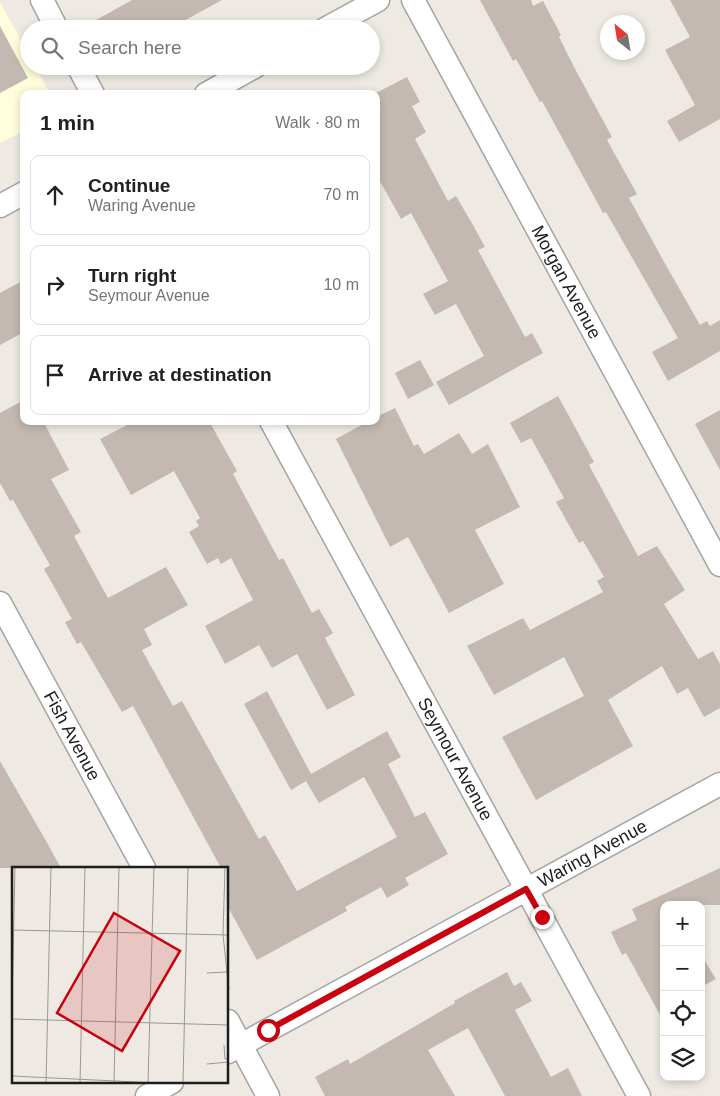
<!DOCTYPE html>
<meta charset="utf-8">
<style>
:root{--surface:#fff;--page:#f2f2f2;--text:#202124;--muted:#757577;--line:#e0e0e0}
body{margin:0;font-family:Arial,sans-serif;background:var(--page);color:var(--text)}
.controls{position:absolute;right:15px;bottom:15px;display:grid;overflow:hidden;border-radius:10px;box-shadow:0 2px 8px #0003}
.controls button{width:45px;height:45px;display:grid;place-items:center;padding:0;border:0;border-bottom:1px solid var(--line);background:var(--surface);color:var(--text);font:25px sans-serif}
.compass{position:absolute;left:600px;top:15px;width:45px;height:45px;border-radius:50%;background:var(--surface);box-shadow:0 2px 8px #0003;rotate:330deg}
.stop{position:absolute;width:15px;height:15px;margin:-11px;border:4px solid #ca000e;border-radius:50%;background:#fff}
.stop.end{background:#ca000e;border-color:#fff;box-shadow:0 1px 5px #0008}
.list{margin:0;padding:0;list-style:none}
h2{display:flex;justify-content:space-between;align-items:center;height:65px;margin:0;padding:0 20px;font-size:21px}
h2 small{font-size:16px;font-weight:400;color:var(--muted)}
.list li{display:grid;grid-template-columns:32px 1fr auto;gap:15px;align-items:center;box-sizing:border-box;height:80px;margin:0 10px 10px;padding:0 10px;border:1px solid var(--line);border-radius:10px}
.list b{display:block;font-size:19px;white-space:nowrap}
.list p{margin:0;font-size:16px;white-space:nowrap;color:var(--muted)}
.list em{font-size:16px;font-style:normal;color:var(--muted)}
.icon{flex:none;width:28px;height:28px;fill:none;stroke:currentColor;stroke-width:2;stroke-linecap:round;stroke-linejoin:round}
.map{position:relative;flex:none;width:720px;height:1096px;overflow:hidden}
.search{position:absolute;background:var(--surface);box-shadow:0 2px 8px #0003;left:20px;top:20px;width:360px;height:55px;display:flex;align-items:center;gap:12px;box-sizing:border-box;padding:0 18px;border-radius:28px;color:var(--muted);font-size:19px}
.panel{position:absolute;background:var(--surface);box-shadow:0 2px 8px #0003;left:20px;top:90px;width:360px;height:335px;border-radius:10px}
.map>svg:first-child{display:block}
.education{fill:#fffddb}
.building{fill:#c3b9b2}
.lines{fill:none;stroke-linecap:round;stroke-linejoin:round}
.minor-casing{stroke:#a4a4a4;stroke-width:25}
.minor{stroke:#fff;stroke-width:22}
.route{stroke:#ca000e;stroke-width:6}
.labels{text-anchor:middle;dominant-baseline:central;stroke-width:4.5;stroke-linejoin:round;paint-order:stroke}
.street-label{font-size:18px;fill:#1d1d1d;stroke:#fff}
.inset-road{fill:none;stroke:#9a9894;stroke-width:1}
.view{fill:#ca000e;fill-opacity:0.15;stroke:#ca000e;stroke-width:2.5}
.inset-edge{fill:none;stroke:#1d1d1d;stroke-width:2.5}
</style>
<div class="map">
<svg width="720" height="1096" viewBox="0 0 720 1096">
<rect width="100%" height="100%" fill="#eeeae3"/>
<path class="education" d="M0 2 29 55V66H35L50 94H24V131L0 143Z"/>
<g class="building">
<path d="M132 0H222L169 29H80Z"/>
<path d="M480 0H531L533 6 543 1 561 35 559 37 574 67 612 137 607 140 637 194 629 198 663 260 700 325 707 321 710 326 720 320V351L668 381 652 352 678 338 606 212 603 213 542 101 540 102 516 59 513 61Z"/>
<path d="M670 0H720V119L679 142 667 121 695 105 665 50 690 37Z"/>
<path d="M0 26 28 78 0 93Z"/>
<path d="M407 77 420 102 412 106 426 132 415 139 448 201 456 196 473 225 485 247 478 250 525 337 532 333 543 353 449 405 436 382 484 356 456 304 435 315 423 294 448 281 411 213 401 219 376 174V93Z"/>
<path d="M24 280V332L0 345V293Z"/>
<path d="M420 360 434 385 408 399 395 373Z"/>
<path d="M558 396 594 462 589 465 638 556 657 546 685 590 664 604 698 659 713 651 720 664V708L704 717 688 688 677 694 662 666 608 700 633 746 536 800 502 737 584 696 564 657 494 695 467 646 523 618 530 630 603 592 597 581 604 577 583 541 579 543 556 502 564 498 531 438 521 443 510 423Z"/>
<path d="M24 400V421H43L69 470 51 479 81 532 74 536 108 598 166 567 188 605 144 629 152 645 142 650 173 706 182 701 259 839 265 835 297 891 397 837 364 777 319 803 306 781 291 790 244 704 267 691 311 774 387 731 401 757 388 764 415 817 425 812 448 854 405 878 409 885 387 898 381 887 345 907 347 911 257 960 228 907V868H221L133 706 122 712 81 642 77 644 65 622 72 619 44 569 50 565 13 500 10 501 0 483V413Z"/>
<path d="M395 408 414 446 418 444 424 454 459 433 472 454 488 444 520 507 475 530 504 584 449 613 408 537 390 547 336 439 369 421H376V417Z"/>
<path d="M720 410V470L695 424Z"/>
<path d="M135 421H209L237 471 233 474 279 560 283 558 312 613 319 609 333 633 325 638 355 695 327 710 297 654 272 668 259 645 225 664 205 626 253 600 231 558 221 564 218 558 207 564 189 532 199 526 196 521 200 518 174 471 131 495 100 439Z"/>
<path d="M0 761 46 841 61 868H0Z"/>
<path d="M720 868V905H664V1022L626 953 622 955 611 932 637 920 632 909Z"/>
<path d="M701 955 716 979 701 987Z"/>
<path d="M507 972 514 986 521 982 532 1001 515 1010 551 1077 568 1068 582 1096H505L468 1028 428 1050 455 1096H325L315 1077 348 1059 350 1064 455 1003 454 1001Z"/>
</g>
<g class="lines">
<defs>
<g id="minor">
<path d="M42 0 57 29"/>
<path id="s1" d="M413 0 720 565"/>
<path d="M325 29 378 0"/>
<path d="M78 66 93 94"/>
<path d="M206 94 256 66"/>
<path d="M0 206 24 193"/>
<path id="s2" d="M271 421 639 1096"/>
<path id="s3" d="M0 603 144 868"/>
<path d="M228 1021 268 1096"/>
<path id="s4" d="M228 1052 720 784"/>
<path d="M147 1096 172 1082"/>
</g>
</defs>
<use href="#minor" class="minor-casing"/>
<use href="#minor" class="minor"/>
</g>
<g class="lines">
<path class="route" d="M268 1030 526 889 542 917"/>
</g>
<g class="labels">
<g class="street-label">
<text stroke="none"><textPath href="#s1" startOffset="321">Morgan Avenue</textPath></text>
<text stroke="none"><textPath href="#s3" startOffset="151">Fish Avenue</textPath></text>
<text stroke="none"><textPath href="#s2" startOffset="385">Seymour Avenue</textPath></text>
<text stroke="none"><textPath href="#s4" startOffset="415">Waring Avenue</textPath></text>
</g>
</g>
<g transform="translate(12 867)">
<rect width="216" height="216" fill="#eeeae3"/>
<path class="inset-road" d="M213 0 211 68 217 123M0 63 217 68M195 106 215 105M0 140 3 0M0 152 217 158M212 178 213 192 217 191M195 197 217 195M0 209 145 216M34 216 39 0M68 216 73 0M102 216 107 0M136 216 142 0M171 216 176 0"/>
<path class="view" d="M102 46 168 84 110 184 45 146Z"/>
<rect width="216" height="216" class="inset-edge"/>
</g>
</svg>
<div class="controls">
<button>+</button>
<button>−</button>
<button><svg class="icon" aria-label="locate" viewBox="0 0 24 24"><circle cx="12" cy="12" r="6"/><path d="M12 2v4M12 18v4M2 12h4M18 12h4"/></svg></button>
<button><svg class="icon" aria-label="layers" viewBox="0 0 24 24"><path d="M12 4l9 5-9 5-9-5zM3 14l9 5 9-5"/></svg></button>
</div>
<svg class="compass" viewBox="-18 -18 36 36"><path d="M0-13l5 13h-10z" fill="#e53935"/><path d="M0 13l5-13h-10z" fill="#757577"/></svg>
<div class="stop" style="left:268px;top:1030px"></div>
<div class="stop end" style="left:542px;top:917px"></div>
<div class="search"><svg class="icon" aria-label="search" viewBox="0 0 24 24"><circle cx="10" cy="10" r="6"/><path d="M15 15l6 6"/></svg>Search here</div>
<section class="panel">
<h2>1 min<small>Walk · 80 m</small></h2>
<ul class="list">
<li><svg class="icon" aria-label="ahead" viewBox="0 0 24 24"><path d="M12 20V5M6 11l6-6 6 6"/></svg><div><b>Continue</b><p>Waring Avenue</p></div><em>70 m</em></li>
<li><svg class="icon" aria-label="right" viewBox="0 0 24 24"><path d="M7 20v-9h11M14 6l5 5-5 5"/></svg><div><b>Turn right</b><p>Seymour Avenue</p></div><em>10 m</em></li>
<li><svg class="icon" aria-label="arrive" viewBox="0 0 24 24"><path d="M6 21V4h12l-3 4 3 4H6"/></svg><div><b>Arrive at destination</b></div></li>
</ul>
</section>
</div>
